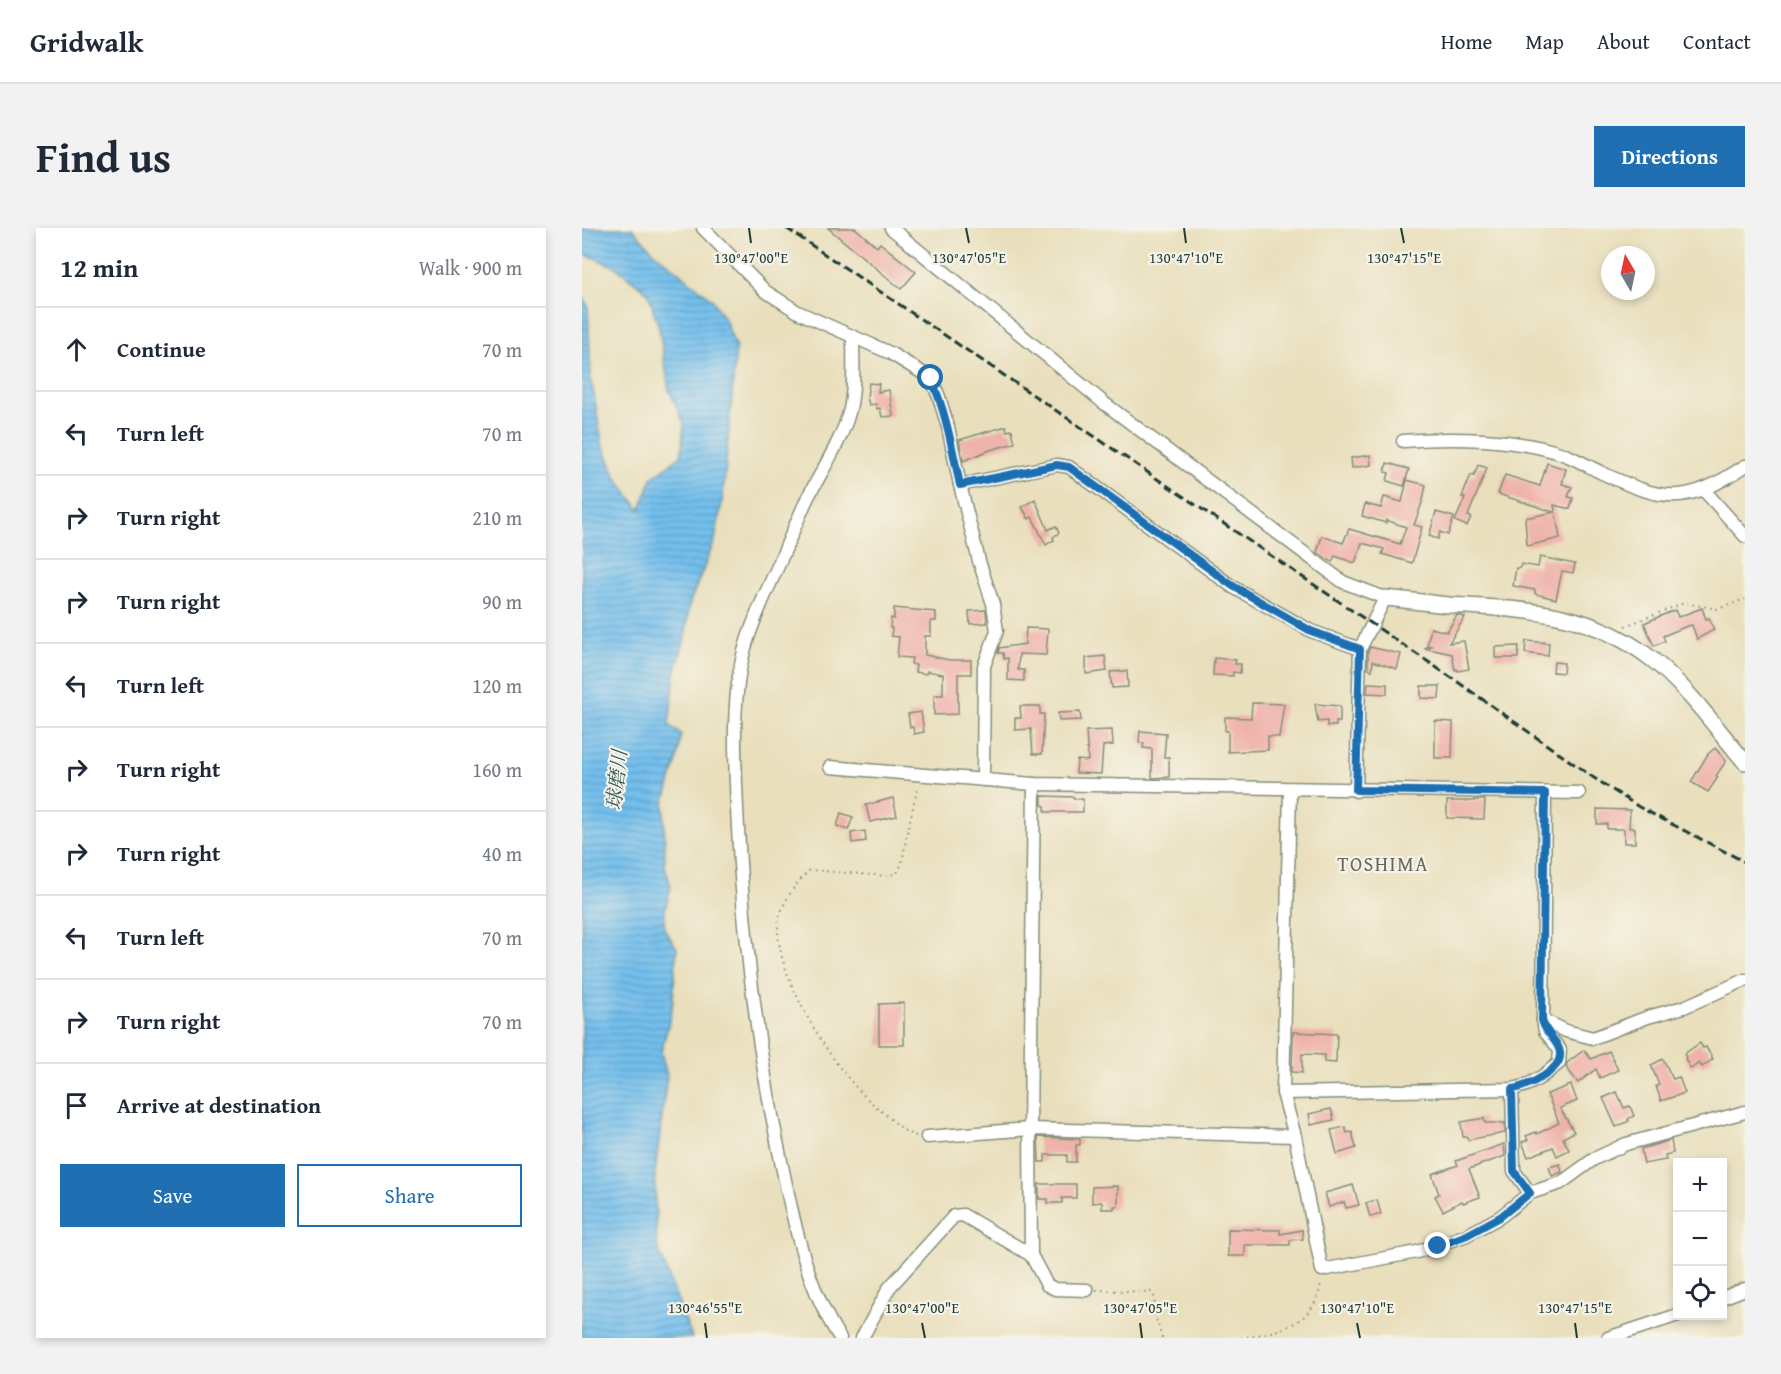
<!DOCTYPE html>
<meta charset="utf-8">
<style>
:root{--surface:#fff;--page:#f2f2f3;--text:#1f2937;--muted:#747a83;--line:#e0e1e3;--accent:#1f6fb2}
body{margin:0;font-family:"Gentium Book Plus","Noto Serif JP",serif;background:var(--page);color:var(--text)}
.controls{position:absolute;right:18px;bottom:18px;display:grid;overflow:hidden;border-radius:0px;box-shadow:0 3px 9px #0003}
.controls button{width:54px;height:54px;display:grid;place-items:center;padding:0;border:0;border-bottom:2px solid var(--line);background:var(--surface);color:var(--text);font:30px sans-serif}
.compass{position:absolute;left:1019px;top:18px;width:54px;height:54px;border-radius:50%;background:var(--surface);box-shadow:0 3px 9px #0003;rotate:351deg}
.stop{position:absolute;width:18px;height:18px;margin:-14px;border:4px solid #1f6fb2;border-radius:50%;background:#fff}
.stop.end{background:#1f6fb2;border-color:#fff;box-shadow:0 2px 6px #0008}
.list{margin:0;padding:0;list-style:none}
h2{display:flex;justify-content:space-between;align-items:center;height:78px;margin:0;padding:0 24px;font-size:26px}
h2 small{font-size:20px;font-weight:400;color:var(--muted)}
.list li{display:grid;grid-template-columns:39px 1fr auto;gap:18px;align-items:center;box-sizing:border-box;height:84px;padding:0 24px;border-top:2px solid var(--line)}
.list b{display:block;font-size:22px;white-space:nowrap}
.list em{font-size:20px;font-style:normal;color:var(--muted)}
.actions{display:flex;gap:12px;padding:18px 24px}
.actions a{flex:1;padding:14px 0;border:2px solid var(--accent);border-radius:0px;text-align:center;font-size:21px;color:var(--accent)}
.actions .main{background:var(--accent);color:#fff}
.icon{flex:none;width:33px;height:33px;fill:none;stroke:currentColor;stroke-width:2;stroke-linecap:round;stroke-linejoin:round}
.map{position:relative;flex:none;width:1163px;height:1110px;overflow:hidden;border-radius:0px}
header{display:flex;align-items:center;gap:36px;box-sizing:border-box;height:84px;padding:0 30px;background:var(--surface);border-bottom:2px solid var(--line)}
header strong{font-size:28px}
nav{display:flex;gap:33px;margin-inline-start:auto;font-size:21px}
.intro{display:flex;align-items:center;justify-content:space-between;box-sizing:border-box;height:144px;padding:0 36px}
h1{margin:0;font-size:42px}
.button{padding:15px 27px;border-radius:0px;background:var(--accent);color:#fff;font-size:21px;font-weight:700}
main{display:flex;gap:36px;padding:0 36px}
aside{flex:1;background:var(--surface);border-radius:0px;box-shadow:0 3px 9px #0003}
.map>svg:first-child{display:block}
.water{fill:url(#water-rules);stroke:#497e90;stroke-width:1.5}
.building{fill:#efb2aa}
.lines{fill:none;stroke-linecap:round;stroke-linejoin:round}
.minor-casing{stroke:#848e78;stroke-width:15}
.tertiary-casing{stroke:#848e78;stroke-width:18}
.path{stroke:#848e78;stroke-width:2;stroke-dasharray:1.5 4.5;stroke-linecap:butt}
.minor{stroke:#fff;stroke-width:12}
.tertiary{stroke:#fff;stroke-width:15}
.rail{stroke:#1f3d34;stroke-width:3;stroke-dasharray:9 4.5;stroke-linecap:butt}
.route{stroke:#1f6fb2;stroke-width:8}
.ticks{fill:none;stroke:#1f3d34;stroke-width:2}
.labels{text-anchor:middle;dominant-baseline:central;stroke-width:4.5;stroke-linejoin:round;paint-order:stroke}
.water-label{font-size:20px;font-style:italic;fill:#305759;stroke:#f7f3e8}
.neighbourhood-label{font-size:20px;letter-spacing:1.5px;fill:#68665d;stroke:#f7f3e8}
.ticks-label{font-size:15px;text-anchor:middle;fill:#1f3d34;stroke:#f7f3e8;stroke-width:4.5;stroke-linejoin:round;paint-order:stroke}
</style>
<header>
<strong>Gridwalk</strong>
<nav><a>Home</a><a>Map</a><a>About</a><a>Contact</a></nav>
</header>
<div class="intro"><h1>Find us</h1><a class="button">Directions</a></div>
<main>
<aside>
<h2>12 min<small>Walk · 900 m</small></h2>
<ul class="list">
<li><svg class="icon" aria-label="ahead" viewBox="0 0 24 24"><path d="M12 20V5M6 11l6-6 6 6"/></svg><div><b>Continue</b></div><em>70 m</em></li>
<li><svg class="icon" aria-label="left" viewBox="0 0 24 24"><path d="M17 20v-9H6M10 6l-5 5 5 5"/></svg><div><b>Turn left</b></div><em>70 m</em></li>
<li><svg class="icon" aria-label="right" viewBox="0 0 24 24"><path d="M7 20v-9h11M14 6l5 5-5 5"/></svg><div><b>Turn right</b></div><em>210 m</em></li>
<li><svg class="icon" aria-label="right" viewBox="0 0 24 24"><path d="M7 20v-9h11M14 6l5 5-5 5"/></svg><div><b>Turn right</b></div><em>90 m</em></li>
<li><svg class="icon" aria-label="left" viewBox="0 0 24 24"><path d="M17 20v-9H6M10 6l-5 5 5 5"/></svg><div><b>Turn left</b></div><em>120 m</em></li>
<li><svg class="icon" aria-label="right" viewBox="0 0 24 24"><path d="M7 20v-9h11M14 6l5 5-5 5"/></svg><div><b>Turn right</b></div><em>160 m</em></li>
<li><svg class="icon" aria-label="right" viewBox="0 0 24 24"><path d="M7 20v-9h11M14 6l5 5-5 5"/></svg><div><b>Turn right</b></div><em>40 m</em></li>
<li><svg class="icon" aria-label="left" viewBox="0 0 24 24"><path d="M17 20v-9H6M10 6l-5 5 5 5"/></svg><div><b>Turn left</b></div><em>70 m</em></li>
<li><svg class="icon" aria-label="right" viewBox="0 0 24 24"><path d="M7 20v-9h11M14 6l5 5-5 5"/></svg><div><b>Turn right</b></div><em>70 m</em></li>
<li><svg class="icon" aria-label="arrive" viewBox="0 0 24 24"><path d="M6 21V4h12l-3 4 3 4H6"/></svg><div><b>Arrive at destination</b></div></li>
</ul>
<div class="actions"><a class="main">Save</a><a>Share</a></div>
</aside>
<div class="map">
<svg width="1163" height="1110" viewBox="0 0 1163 1110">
<defs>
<pattern id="water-rules" width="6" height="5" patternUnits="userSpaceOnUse" patternTransform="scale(1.5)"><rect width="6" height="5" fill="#73bfed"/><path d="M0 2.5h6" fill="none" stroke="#5e9cc1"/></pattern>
</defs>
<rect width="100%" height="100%" fill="#f7f3e8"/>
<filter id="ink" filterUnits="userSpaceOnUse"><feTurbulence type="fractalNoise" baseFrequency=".0167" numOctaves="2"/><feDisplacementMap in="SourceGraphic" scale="12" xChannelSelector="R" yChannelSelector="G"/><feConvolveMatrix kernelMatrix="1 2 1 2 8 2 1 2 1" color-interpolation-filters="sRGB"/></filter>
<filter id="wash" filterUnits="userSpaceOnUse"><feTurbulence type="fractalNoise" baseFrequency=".008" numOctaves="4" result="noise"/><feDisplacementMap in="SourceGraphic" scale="24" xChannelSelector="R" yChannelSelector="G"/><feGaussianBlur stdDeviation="1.35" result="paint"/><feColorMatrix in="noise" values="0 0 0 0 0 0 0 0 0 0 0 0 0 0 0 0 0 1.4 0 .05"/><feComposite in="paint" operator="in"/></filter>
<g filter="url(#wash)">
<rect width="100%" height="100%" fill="#e9dfbc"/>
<path class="water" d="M0 0H50L72 24 130 71 144 94 154 120 141 269 133 312 108 374 103 410 93 445 87 497 99 506 95 532 82 576 83 639 89 658 83 683 82 701 95 720 90 783 79 824 85 848 73 945V968L75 1018 110 1110H0V68L6 78 9 149 20 215 34 249 58 282 70 250 99 228 102 196 87 162 77 100 66 65 32 38 0 25Z"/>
<g id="blocks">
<g class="building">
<path d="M246 0H273L295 19 298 15 334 44 319 61Z"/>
<path d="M287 155 297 156 296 164 307 162 311 188 300 189 298 180 295 181 294 176 287 177 285 169Z"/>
<path d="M424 198 425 203 430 202 433 215 408 222 381 233 377 212Z"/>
<path d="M788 227 789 237 770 240 769 230Z"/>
<path d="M805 235 827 241 822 258 805 253 807 245 803 244Z"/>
<path d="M965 235 984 241 980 256 990 259 986 269 991 270 988 281 972 277 978 310 945 318 943 290 972 284 916 266 923 247 958 258Z"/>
<path d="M896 237 905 240 886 288 889 289 885 298 873 293 883 270 880 269 889 247 892 248Z"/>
<path d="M825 252 844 257 841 272 832 297 840 299 830 335 800 326 802 321 780 315 773 335 753 328 750 334 735 324 740 308 761 315 767 301 818 316 824 299 804 292V295L780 288 783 276 799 280 802 269 820 274Z"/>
<path d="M453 271 466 302 474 298 477 305 471 309 472 312 464 317 450 289 447 291 440 279Z"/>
<path d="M854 284 872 289 866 307 858 304 856 311 847 308Z"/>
<path d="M958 329 993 336 991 345 980 343 974 371 953 366V362L931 358 934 340H938L939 336 956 339Z"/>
<path d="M312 380 354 384V393H349V408H343V427L367 432H389V446H376V486L352 487V467H361V446L345 443 344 446 333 444 334 437 329 436 330 430 315 429 317 409 309 408 310 400H308L309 390 312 391Z"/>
<path d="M1120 380 1124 391 1127 390 1132 402 1115 411 1110 397 1105 398 1081 408 1083 413 1072 418 1062 395 1093 382 1096 389Z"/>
<path d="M404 382 405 395 388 396 387 383Z"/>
<path d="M875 387 883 389 867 415 882 413 887 441 876 443 875 441 873 442 870 426 842 420 849 418 845 417 849 400 865 404Z"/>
<path d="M444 400 466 401 464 427 437 426 436 442H442V453L426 452V430L422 431 421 425H416L417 420 443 416Z"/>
<path d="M944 413 967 415 966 428 943 425Z"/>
<path d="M937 418 936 430H913V419Z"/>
<path d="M788 419 819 426 815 441 791 433 790 442 786 441V423Z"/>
<path d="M523 428 525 443 504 446V430Z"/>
<path d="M632 430 654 432 653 436H659L658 445 651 444V448L631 447Z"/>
<path d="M972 434 982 435 981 445 971 444Z"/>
<path d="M545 443 546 459 530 460 528 444Z"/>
<path d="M786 455 805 456V466L785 465Z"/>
<path d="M839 458H858L857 471 839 470Z"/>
<path d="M670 475 702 476 697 509 686 508V522L646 524V503H643V489L669 490Z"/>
<path d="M733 476 758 478V494H754V498H745V493L736 494Z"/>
<path d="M438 478H458V486H462L460 526H451L449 501 433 502V490H439Z"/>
<path d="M339 484 342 504 332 506 331 499H328L326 486Z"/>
<path d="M498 484 499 492 477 493 476 485Z"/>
<path d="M853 493 871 494 870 530H853Z"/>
<path d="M530 502 531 517 521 518 519 546 494 545 495 532 506 533 504 503Z"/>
<path d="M558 503 584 505 582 529H587V549L570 550V521L561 520 562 515H557Z"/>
<path d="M1133 520 1144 533 1134 548 1136 549 1126 564 1109 554 1126 526Z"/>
<path d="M460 568 492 569V571H501V584H463V578L460 577Z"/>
<path d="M311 570 315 588 288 594 284 577Z"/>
<path d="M892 572H903L902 591 865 590V573H892Z"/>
<path d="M1015 581 1048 582 1047 600H1053V615H1042V601H1025V596H1015Z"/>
<path d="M259 585 271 589 266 602 255 598Z"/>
<path d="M283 603 284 613 270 615 269 605Z"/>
<path d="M322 775V817H297V776Z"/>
<path d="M711 804 755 806 754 835 742 834V827L720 826V845L710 844Z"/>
<path d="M1118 815 1121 820 1124 819 1131 831 1120 839 1117 835 1109 841 1103 831 1104 829 1102 826Z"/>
<path d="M1002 822 1009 831 1027 823 1036 842 1018 850 1014 841 996 855 984 839 985 835Z"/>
<path d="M1081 831 1091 851 1097 849 1103 865 1079 873 1074 858 1077 857 1069 837Z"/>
<path d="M989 857 995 873 978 880 992 904 981 910 987 922 975 928 971 919 946 929 940 914 946 912 944 908 954 904 955 906 977 895 965 866Z"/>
<path d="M1035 864 1042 880 1048 878 1052 888 1046 891 1047 893 1034 899 1021 870Z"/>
<path d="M749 881 752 892 729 897 727 886Z"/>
<path d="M902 890 903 895H923V905L886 912 885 909H881L879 894Z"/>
<path d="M763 899 765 905 770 904 774 920 755 926 749 902Z"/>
<path d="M456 909 498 911V917H494V934H485V927H463V934H457Z"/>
<path d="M1089 912 1091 925 1083 927 1084 932 1062 936 1059 921Z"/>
<path d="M922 916 923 928 887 941 898 969 881 975 880 973 861 983 853 968 857 966 850 946 876 937 874 933Z"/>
<path d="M978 936 980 944 970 948 967 939Z"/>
<path d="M457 956H494V970H480V975H466V971H457Z"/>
<path d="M771 957 777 977 764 980 762 974 747 979 743 965Z"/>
<path d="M536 958V978H532V981H520V974L510 975V959Z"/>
<path d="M795 972 799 986 788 989 784 975Z"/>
<path d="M646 1001 698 1002V1006L720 1002 721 1011 708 1012V1017H663V1028H646Z"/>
</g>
</g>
</g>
<g filter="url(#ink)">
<use href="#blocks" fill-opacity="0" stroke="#848e78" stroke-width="1.5"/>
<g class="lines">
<defs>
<g id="minor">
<path d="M121 0 183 63 216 84 308 125 349 150 357 169 366 199 378 257 397 333 411 376 415 403 402 438 401 552"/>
<path d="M309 0 522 175 761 354 803 370 778 421 774 563"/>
<path d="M821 213C870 209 933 210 981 226 994 231 1006 238 1018 244 1082 274 1103 278 1163 238"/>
<path d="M378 257 475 237 487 239 651 359 729 403 778 421"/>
<path d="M1121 261 1163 308"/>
<path d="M248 539 452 556 997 565"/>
<path d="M452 556 448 901 449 1027 465 1057 473 1061 505 1062"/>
<path d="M708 562 701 865 713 908 740 1042 835 1024 885 1007 918 989 948 965 979 955 1012 931 1044 916 1163 884"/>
<path d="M961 792 984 803 1011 810 1066 789 1102 779 1163 752"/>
<path d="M930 861 932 943 948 965"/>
<path d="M701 865 930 861C949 858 963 847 977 835L978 822 963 803 961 792 963 565"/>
<path d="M345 909 448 901 713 908"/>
<path d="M1140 1070 1163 1061"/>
<path d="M258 1110C225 1060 212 996 200 938 175 820 160 701 155 581 153 530 149 469 163 420 171 391 184 365 196 338 206 315 215 293 225 271 240 242 260 213 268 181 273 158 271 133 271 109"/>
<path d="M280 1110 307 1060 372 988 381 987 449 1027"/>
<path d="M1026 1110 1096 1087"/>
</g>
<path id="tertiary" d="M803 370C825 372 846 375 867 377 944 382 1007 382 1071 432 1107 461 1133 499 1163 534"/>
</defs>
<use href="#minor" class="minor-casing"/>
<use href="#tertiary" class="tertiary-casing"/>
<g class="path">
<path d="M1043 398 1102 375 1136 381 1163 371"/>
<path d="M334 908 324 904C307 889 288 875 273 858 243 825 195 746 196 701 196 680 213 655 228 642L305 648 315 645 320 636 325 605 336 558"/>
<path d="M514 1062 569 1064 572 1068 574 1091 580 1110"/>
<path d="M659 1110C695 1104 735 1097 739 1053"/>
</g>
<use href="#minor" class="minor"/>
<use href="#tertiary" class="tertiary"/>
<path class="rail" d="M204 0 873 452 1012 550 1057 579 1163 634"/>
</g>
</g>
<g class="lines" filter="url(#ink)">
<path class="route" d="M349 150C364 184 370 220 378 257L475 237 487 239 651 358 729 403 778 421 774 562 963 565 960 792C963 805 973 810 977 821 985 841 945 859 930 861L932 943 948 965 918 989 885 1007 856 1018"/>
</g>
<path class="ticks" d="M167 0 169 15M384 0 387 15M602 0 604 15M819 0 822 15M123 1095 125 1110M340 1095 343 1110M558 1095 560 1110M775 1095 778 1110M993 1095 995 1110"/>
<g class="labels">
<g class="water-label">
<text transform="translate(34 552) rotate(-84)">球磨川</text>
</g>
<g class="neighbourhood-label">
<text x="801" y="635">TOSHIMA</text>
</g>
</g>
<g class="ticks-label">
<text x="169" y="35">130°47'00"E</text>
<text x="387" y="35">130°47'05"E</text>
<text x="604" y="35">130°47'10"E</text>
<text x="822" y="35">130°47'15"E</text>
<text x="123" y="1085">130°46'55"E</text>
<text x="340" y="1085">130°47'00"E</text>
<text x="558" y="1085">130°47'05"E</text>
<text x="775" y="1085">130°47'10"E</text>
<text x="993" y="1085">130°47'15"E</text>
</g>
</svg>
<div class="controls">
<button>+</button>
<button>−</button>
<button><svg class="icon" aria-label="locate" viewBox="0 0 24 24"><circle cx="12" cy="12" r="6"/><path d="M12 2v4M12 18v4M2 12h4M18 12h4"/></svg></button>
</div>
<svg class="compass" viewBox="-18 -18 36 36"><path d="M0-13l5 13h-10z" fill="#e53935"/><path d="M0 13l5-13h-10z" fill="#747a83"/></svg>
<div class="stop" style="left:349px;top:150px"></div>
<div class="stop end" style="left:856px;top:1018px"></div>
</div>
</main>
